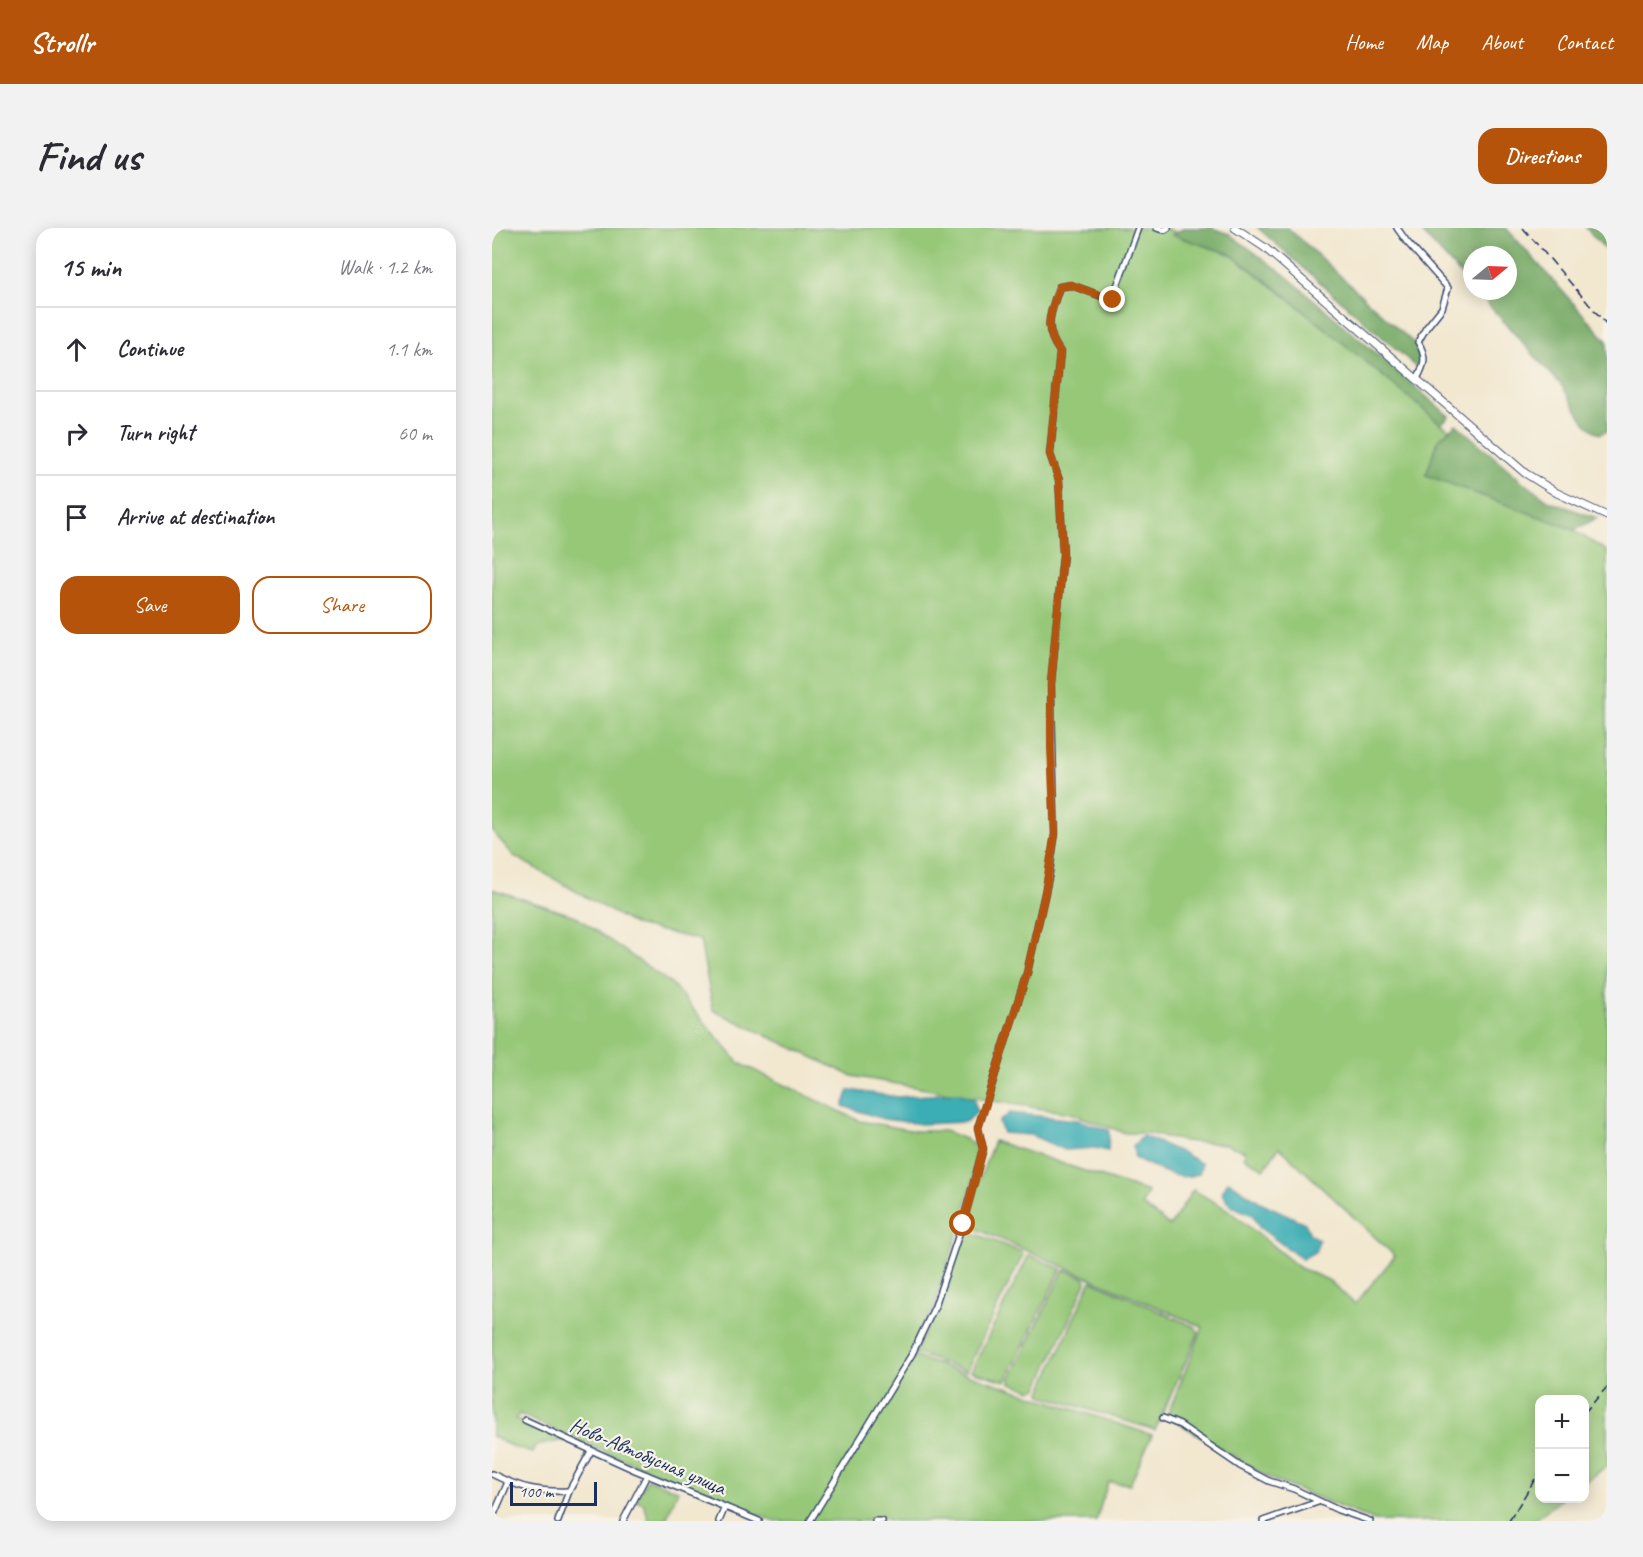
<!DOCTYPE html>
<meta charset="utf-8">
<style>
:root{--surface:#fff;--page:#f2f2f3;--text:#2b2b33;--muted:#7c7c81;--line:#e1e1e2;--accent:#b45309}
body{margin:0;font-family:Caveat,sans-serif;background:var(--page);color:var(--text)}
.controls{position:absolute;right:18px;bottom:18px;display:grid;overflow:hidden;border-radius:12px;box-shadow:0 3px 15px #0003}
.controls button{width:54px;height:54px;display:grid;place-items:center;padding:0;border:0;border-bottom:2px solid var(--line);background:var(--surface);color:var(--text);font:30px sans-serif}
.compass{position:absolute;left:971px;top:18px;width:54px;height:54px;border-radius:50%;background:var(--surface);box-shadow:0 3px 15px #0003;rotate:71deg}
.scale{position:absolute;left:18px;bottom:15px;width:87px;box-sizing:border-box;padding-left:6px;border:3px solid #1b2f5e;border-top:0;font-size:16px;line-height:21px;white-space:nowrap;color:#1b2f5e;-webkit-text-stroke:4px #f7f3e8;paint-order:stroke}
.stop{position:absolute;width:18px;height:18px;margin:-14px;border:4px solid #b45309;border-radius:50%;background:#fff}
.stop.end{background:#b45309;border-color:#fff;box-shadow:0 2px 6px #0008}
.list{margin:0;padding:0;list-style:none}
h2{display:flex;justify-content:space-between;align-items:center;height:78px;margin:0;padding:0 24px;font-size:26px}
h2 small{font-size:20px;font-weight:400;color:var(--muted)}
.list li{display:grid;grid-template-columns:39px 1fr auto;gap:18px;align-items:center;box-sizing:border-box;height:84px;padding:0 24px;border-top:2px solid var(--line)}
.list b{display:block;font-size:22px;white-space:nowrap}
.list em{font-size:20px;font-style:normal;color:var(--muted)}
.actions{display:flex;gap:12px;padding:18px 24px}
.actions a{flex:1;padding:14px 0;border:2px solid var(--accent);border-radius:18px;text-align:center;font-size:21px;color:var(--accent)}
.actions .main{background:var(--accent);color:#fff}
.icon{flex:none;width:33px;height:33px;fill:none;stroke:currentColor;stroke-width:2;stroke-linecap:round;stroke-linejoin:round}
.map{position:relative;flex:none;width:1115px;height:1293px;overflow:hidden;border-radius:18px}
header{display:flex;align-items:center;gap:36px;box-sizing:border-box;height:84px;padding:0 30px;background:var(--accent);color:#fff}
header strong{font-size:28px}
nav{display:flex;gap:33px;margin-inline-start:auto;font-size:21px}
.intro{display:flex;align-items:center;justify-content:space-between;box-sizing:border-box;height:144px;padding:0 36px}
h1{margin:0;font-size:42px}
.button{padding:15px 27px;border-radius:18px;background:var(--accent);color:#fff;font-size:21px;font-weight:700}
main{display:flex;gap:36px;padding:0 36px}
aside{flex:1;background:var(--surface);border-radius:18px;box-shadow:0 3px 15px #0003}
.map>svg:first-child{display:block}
.green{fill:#96c878;stroke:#587c6b;stroke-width:1.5}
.forest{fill:#78ac68;stroke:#4a6e63;stroke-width:1.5}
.water{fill:#3badb4;stroke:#2b6e89;stroke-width:1.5}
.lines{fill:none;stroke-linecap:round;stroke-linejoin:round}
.minor-casing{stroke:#3b4b6f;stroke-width:8}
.secondary-casing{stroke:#3b4b6f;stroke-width:9}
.minor{stroke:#fff;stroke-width:5}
.secondary{stroke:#fff;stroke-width:7}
.rail{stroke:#1b2f5e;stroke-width:1.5;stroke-dasharray:9 4.5;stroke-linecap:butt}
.route{stroke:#b45309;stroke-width:8}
.labels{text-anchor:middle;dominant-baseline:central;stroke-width:4.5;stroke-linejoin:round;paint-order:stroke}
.street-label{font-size:21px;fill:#1b2f5e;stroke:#f7f3e8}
</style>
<header>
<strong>Strollr</strong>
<nav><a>Home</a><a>Map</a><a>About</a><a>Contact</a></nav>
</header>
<div class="intro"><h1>Find us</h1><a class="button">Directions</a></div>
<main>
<aside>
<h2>15 min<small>Walk · 1.2 km</small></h2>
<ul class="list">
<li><svg class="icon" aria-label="ahead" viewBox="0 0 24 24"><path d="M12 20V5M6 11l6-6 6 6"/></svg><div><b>Continue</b></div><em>1.1 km</em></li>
<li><svg class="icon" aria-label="right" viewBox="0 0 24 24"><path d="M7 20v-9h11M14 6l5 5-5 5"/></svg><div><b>Turn right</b></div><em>60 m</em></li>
<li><svg class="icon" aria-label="arrive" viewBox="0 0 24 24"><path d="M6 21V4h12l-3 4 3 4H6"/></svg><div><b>Arrive at destination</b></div></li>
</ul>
<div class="actions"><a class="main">Save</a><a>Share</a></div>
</aside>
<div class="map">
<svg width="1115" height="1293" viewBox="0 0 1115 1293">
<rect width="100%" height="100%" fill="#f7f3e8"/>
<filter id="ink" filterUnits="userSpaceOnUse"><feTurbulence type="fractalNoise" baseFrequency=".0167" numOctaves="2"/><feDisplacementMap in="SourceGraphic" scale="12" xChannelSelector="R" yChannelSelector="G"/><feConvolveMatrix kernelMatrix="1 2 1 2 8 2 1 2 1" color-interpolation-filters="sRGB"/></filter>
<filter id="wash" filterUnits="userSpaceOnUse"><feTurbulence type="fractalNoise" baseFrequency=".008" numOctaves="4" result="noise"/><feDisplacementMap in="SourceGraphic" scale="24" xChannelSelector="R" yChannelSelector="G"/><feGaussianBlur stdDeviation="1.35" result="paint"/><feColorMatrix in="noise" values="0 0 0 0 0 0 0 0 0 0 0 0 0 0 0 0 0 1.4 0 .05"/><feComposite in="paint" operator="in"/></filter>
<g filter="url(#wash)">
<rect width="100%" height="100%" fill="#f2e7cf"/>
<g class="green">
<path d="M0 0H673L738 26 815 85 1076 299 1115 323V1238L1093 1254 1092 1172H1048V1270L1070 1271 1040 1293H883L779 1251 675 1188 711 1099 471 995 502 913 656 964 650 977 678 998 701 962 735 981 808 1040 836 1052 863 1076 903 1028 787 919 772 941 752 929 753 923 733 916 691 913 655 905H633L578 885 507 874 360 848 221 782 208 712 143 697 22 628 0 603Z"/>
<path d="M0 661 83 688 181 757 247 835 368 893 424 903H453L473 911 489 921 468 998 442 1078 417 1127 660 1207 638 1256 616 1254 604 1293H401L390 1290 377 1291 375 1293H281L101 1219 27 1186 23 1191 75 1213H68L43 1218 40 1225 21 1219 2 1209H0Z"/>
<path d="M476 1003 530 1024 531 1027 474 1143 423 1125 445 1078 470 1006Z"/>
<path d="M537 1027 569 1041 514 1153 479 1143Z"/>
<path d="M574 1042 593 1050 594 1054 546 1160 540 1162 519 1155 518 1152 571 1043Z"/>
<path d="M600 1053 703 1099 707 1104 663 1202 550 1167 549 1164 598 1054Z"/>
<path d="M155 1251 186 1262 174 1292 157 1293 152 1276 144 1273Z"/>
</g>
<g class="forest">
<path d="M692 0H720L737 6 792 46 957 188 949 196 783 59 738 26 680 7Z"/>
<path d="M766 0H796L926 119 928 142Z"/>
<path d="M926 0H1014L1115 113V203L1107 206 1094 196 1070 158 984 63H1016V27H980V59Z"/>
<path d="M1094 0H1115V23Z"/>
<path d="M964 196 1031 254 1059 274 1105 290 1083 302 934 247 946 212Z"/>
</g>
<g class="water">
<path d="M357 862 406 869 466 865 482 871 485 885 473 894 430 896 391 891 351 878Z"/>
<path d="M518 885 585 892 617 902 616 923 603 920 573 922 539 907 511 905 507 894Z"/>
<path d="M651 908 691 925 710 936 707 945C686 956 664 939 643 930L641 918Z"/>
<path d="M736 953 768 974 813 995 818 1006 827 1012 824 1023 810 1031 767 999 761 987 739 978 730 965Z"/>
</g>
</g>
<g filter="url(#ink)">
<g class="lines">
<defs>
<g id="minor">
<path d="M665 0 673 2 676 0"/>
<path d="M905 0 915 14 956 60 950 80 934 100 926 114C935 129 933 136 925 151"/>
<path d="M671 1190 688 1197 748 1238 777 1253 802 1261 846 1282 878 1293"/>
<path d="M33 1192 143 1242 267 1293"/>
<path d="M0 1246C28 1260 46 1264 77 1263"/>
<path d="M0 1291 16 1254"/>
<path d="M66 1293 77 1263 99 1223"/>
<path d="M131 1293 155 1247"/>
<path d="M227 1293 233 1279"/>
<path d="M318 1293 420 1126 443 1078 470 997 491 921 486 900 535 745 557 647 563 606 559 456 571 326 567 252 558 226 568 124C550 98 559 86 567 59L579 57 620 72 646 0"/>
<path d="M383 1293H390"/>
<path d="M771 1293 826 1274"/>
</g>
<path id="secondary" d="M743 0 772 19 1033 245 1065 265 1115 288"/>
</defs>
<use href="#minor" class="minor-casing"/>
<use href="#secondary" class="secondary-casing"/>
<use href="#minor" class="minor"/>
<use href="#secondary" class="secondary"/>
<g class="rail">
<path d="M1031 0 1115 97"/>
<path d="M1092 1185 1115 1159"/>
<path d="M1017 1293 1048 1243"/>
</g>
</g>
</g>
<g class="lines" filter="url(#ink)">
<path class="route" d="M471 996 491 921 486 900 535 745 553 665 563 606 559 520V456L571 326 567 252 558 226 568 124C550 98 559 86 567 59L579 57 621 72"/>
</g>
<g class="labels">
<g class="street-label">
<text transform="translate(156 1228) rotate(23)">Ново-Автобусная улица</text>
</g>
</g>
</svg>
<div class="controls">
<button>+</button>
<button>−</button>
</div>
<svg class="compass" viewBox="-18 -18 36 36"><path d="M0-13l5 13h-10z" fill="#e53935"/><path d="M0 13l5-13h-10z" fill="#7c7c81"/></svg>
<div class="scale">100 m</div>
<div class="stop" style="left:471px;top:996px"></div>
<div class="stop end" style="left:621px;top:72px"></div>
</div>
</main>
